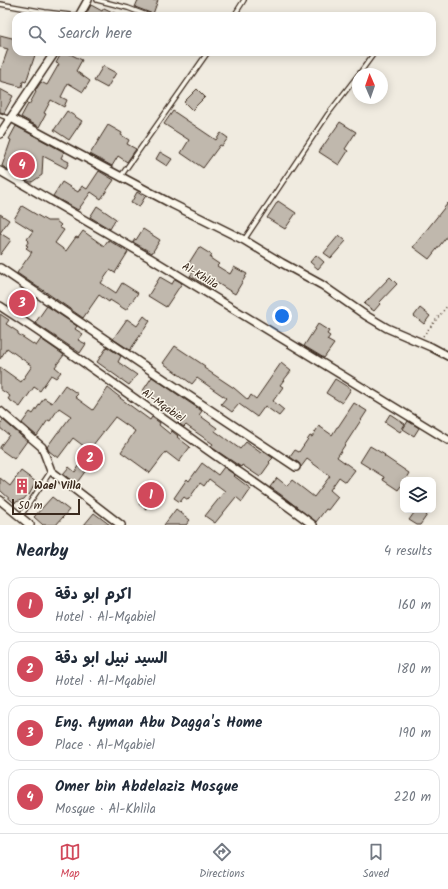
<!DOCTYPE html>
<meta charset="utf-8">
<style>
:root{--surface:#fff;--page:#f6f6f7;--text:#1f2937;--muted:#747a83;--line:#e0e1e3;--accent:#d1495b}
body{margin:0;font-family:Kalam,"Playpen Sans Arabic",sans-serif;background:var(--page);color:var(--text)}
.controls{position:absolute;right:12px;bottom:12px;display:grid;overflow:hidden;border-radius:8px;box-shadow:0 2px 10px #0003}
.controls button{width:36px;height:36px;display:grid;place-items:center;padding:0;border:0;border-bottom:1px solid var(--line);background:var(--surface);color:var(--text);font:20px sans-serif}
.compass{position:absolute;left:352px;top:68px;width:36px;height:36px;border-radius:50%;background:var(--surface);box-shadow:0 2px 10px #0003;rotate:358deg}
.scale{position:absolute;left:12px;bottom:10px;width:68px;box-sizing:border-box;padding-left:4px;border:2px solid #3b2a1e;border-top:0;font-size:11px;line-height:14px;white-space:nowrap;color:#3b2a1e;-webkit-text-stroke:3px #fbf7ec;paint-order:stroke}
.you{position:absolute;left:282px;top:316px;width:14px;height:14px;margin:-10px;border:3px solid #fff;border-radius:50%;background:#1a73e8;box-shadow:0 0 0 6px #1a73e833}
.badge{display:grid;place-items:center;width:26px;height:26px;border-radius:50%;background:var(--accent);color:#fff;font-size:13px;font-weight:700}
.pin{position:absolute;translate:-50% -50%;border:2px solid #fff;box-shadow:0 1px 4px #0006}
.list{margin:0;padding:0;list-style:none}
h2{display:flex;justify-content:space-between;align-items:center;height:52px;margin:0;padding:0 16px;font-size:17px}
h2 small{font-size:13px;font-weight:400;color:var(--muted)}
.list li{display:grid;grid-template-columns:26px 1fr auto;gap:12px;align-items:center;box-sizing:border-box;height:56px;margin:0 8px 8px;padding:0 8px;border:1px solid var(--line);border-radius:12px}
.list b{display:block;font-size:15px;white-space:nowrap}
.list p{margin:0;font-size:13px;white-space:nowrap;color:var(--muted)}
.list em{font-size:13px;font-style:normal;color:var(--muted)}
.icon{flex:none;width:22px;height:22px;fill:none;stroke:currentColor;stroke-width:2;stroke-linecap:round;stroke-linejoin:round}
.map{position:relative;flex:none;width:448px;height:525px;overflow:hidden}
.search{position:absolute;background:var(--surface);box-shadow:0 2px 10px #0003;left:12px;right:12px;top:12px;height:44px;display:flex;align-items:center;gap:10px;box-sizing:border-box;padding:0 14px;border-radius:12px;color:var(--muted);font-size:15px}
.sheet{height:308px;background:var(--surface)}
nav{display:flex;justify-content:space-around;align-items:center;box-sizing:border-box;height:56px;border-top:1px solid var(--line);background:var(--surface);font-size:11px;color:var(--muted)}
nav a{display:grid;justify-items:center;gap:2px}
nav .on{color:var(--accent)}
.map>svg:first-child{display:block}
.building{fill:#c0b8ad;stroke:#3b2a1e}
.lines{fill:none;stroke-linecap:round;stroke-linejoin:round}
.lane-casing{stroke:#3b2a1e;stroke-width:6}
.street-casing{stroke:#3b2a1e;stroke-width:10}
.path{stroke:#3b2a1e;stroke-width:1.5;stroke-dasharray:1 3;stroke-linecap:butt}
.lane{stroke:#fbf7ec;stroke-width:3.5}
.street{stroke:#fbf7ec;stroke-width:7}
.labels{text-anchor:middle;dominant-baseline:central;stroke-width:3;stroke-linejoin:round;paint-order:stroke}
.street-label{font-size:11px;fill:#3b2a1e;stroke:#fbf7ec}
.poi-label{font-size:11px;font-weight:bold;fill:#3b2a1e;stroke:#fbf7ec;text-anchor:start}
</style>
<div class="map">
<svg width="448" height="525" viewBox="0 0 448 525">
<rect width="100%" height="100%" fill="#f0ebe0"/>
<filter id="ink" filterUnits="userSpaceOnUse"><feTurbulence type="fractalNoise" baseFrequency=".025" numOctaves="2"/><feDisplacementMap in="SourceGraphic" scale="8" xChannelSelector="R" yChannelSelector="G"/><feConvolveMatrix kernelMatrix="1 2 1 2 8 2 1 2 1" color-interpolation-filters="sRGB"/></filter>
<g filter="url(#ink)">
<g class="building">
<path d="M138 0H158L153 14 135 7Z"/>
<path d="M91 5 102 11 104 8 121 16H85Z"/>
<path d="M0 35 16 39V52H36L26 82 23 81 22 87 0 81V69H1L8 49 0 47Z"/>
<path d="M62 52H66L82 60 76 71 90 81 83 92 68 83 61 97 67 100 64 107 51 100 44 113 46 114 39 127 21 117 28 104 29 105 36 92 35 91 41 82 47 85 59 64 56 63Z"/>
<path d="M103 66 116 73 107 88 94 81Z"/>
<path d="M0 89 13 96 4 113 0 112Z"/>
<path d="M197 89 205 97 192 110 184 102Z"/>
<path d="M67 111 82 121 69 140 54 130Z"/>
<path d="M173 111 216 140 221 133 228 138 222 146 220 145 203 168 181 153 189 140 164 124Z"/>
<path d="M340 122 356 132 345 149 348 151 339 165 319 152Z"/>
<path d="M108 125 122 133 121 135 129 140 127 144 136 149 127 162 118 156 112 166 90 154Z"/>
<path d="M16 126 64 152 61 158 69 162 66 168 43 156 42 175 32 182H30L2 166 11 140 9 139Z"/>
<path d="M160 152 172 159 167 166 156 159Z"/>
<path d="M99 171 114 180 101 199 91 192 78 210 53 196 62 182 78 192 82 186 87 189Z"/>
<path d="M137 192 145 197 139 207 131 203Z"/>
<path d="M278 201 296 213 285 229 267 218Z"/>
<path d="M448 203V235L429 259 413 247Z"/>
<path d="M22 206 47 221H56L61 225 59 227 64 230 55 243 66 251 76 237 78 238 83 231 104 246 108 240 128 252 115 273 110 270 101 283 116 293 122 283 138 293 126 310 110 300 109 302 99 295 83 318 40 288H39L17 273 32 252 26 248 28 246 26 245 29 241 27 239 33 231 14 219Z"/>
<path d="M97 206 116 219 110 229 90 217Z"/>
<path d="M0 214 9 220 0 233 11 240 0 255Z"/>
<path d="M143 229 160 240 152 253 133 242 135 239 136 240Z"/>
<path d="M339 235 346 241 331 258 324 253Z"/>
<path d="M199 247 212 255 210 258 219 264 217 266 230 274 234 267 247 274 235 294 217 283 213 290 190 276 194 271 187 266Z"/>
<path d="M316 255 324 262 318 269 310 262Z"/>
<path d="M160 277 172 284 175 279 182 283 166 307 148 296Z"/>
<path d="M390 277 397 284 379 303 380 304 374 311 364 304Z"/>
<path d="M21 294 31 300 22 314 11 307Z"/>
<path d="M47 306 77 326 75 329 83 334 78 340 86 344 80 353 35 323Z"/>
<path d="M420 308 430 316 424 324 414 316Z"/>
<path d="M0 314 9 320 6 324 18 332V334L36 346 41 339 64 355 55 367 61 372 56 378 51 375 40 391 34 387 20 407 8 399 10 396 0 389V367L21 382 32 366 7 348 0 359Z"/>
<path d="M144 316 150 321 130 350 113 339 127 319 137 326Z"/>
<path d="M318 324 329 331 327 334 330 336 327 340 334 344 324 358 304 346Z"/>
<path d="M175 346 205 366 204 368 234 388 248 400 251 395 256 399 281 363 291 371 280 385 283 387 273 401 284 410 279 416 265 406 257 417 239 404 232 412 221 404 226 398 197 378 192 384 163 363Z"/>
<path d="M107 347 121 356 118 362 137 375 129 385 97 362Z"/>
<path d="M152 377 202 411 199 415 217 428 215 431 240 449 246 442 261 453 263 451 273 458 269 462 270 463 260 477 242 465 241 467 211 447 213 444 190 428 186 425 184 427 178 423 180 421 175 418 177 416 142 392Z"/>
<path d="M335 379 351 389 342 403 326 393Z"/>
<path d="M65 385 78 394 75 397 93 410 108 388 121 398H120L150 420 152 417 160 423 159 425 170 434 172 431 178 436 177 437 190 447 179 462 166 452 150 473 121 452 135 431 115 417 93 445 105 454 94 470 89 466 76 484 63 474 69 467 75 472 87 455 81 452 85 447 73 438 58 458 49 451 47 447 58 432H59L71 416 59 408 50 421 48 420 37 436 22 423 30 412 33 414 44 398 52 403Z"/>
<path d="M354 403 367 411 337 457 355 470 346 482 339 477 330 490 338 497 328 510 326 509 316 522 280 494 270 487 277 478 287 486 292 480 314 497 330 476 307 459 301 467 299 463 290 457 295 450 299 452 310 436 312 437 319 426 332 435 337 427H338Z"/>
<path d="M390 414 405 424 400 432 385 422Z"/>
<path d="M3 420 27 441 14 459 0 449V447L9 435 0 428V425Z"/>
<path d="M408 421 419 428 414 436 403 429Z"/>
<path d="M370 446 385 455 384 456 409 473 405 480H403V483L398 490 383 480 384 477 360 462Z"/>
<path d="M202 463 218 475 224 467 235 475 234 476 238 479 251 489 242 502 236 497 215 523 205 516 225 491 209 479 204 486 200 483 188 500 184 497 180 502 174 498 187 479 189 481Z"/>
<path d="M21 471 36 482 29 495 28 494 24 499 14 503 0 490V478L10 486Z"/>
<path d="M148 481 163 491 154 505 150 502 146 509 139 504 144 498 139 494Z"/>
<path d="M52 497 69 510 56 525H43L34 517Z"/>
<path d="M176 509 190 520 186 525H164Z"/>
<path d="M416 510H420L427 515 420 525H417L409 520Z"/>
<path d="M94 513 110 525H84Z"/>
</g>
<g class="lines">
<defs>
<g id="lane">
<path d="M97 0 128 8 149 16"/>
<path d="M0 4 45 12 78 16"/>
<path d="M234 16 244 0"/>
<path d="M359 74 375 52"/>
<path d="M0 115 10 119"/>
<path d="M121 176 208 52"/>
<path d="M244 240 328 114 358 75"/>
<path d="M20 517 51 471"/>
</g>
<g id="street">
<path d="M79 16 88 0"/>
<path d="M11 118 172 204 244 240 282 263 322 285 365 315 387 328 431 347 448 356"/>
<path d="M0 134 55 52"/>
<path d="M0 171 150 258 448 440"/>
<path d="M0 268 168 382 296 467"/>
<path d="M0 306C65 348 128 394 192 439 232 468 274 495 313 525"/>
<path d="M0 411 42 447 51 471 121 525"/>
<path d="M0 500 30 525"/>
</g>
</defs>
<use href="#lane" class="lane-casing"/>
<use href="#street" class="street-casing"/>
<path class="path" d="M423 336 448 305"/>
<use href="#lane" class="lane"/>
<use href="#street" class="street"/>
</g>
</g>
<defs>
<symbol id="building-bare" viewBox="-9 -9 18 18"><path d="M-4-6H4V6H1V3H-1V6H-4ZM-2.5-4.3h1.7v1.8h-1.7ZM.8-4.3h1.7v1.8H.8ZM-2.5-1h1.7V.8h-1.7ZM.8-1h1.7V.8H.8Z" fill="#d1495b" stroke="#fbf7ec" stroke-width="2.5" paint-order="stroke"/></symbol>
</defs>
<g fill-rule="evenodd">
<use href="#building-bare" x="11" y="475" width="22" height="22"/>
</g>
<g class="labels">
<g class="street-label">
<text transform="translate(200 276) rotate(31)">Al-Khlila</text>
<text transform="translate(163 406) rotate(35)">Al-Mqabiel</text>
</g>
<g class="poi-label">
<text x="34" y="486">Wael Villa</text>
</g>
</g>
</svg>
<div class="controls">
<button><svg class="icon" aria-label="layers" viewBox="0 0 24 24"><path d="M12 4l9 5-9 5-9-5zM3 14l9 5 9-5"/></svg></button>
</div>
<svg class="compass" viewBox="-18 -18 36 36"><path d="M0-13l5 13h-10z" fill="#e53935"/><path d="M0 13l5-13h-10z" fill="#747a83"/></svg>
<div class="scale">50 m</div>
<div class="you"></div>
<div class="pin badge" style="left:151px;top:495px">1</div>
<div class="pin badge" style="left:90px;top:458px">2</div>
<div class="pin badge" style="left:22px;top:303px">3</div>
<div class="pin badge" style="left:22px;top:165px">4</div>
<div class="search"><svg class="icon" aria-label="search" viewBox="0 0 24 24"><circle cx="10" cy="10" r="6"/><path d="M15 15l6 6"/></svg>Search here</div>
</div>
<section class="sheet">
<h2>Nearby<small>4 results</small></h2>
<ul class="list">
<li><span class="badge">1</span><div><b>اكرم ابو دقة</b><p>Hotel · Al-Mqabiel</p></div><em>160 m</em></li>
<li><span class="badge">2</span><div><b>السيد نبيل ابو دقة</b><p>Hotel · Al-Mqabiel</p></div><em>180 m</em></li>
<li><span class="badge">3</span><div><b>Eng. Ayman Abu Dagga's Home</b><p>Place · Al-Mqabiel</p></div><em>190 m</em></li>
<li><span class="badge">4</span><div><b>Omer bin Abdelaziz Mosque</b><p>Mosque · Al-Khlila</p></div><em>220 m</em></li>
</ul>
</section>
<nav>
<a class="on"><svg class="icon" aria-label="map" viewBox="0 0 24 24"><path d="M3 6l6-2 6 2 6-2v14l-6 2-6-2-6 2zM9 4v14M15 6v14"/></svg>Map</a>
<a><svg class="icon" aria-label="directions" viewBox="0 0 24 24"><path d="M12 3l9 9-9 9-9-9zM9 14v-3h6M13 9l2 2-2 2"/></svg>Directions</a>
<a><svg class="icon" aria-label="saved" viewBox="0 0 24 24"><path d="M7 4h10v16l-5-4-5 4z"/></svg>Saved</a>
</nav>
